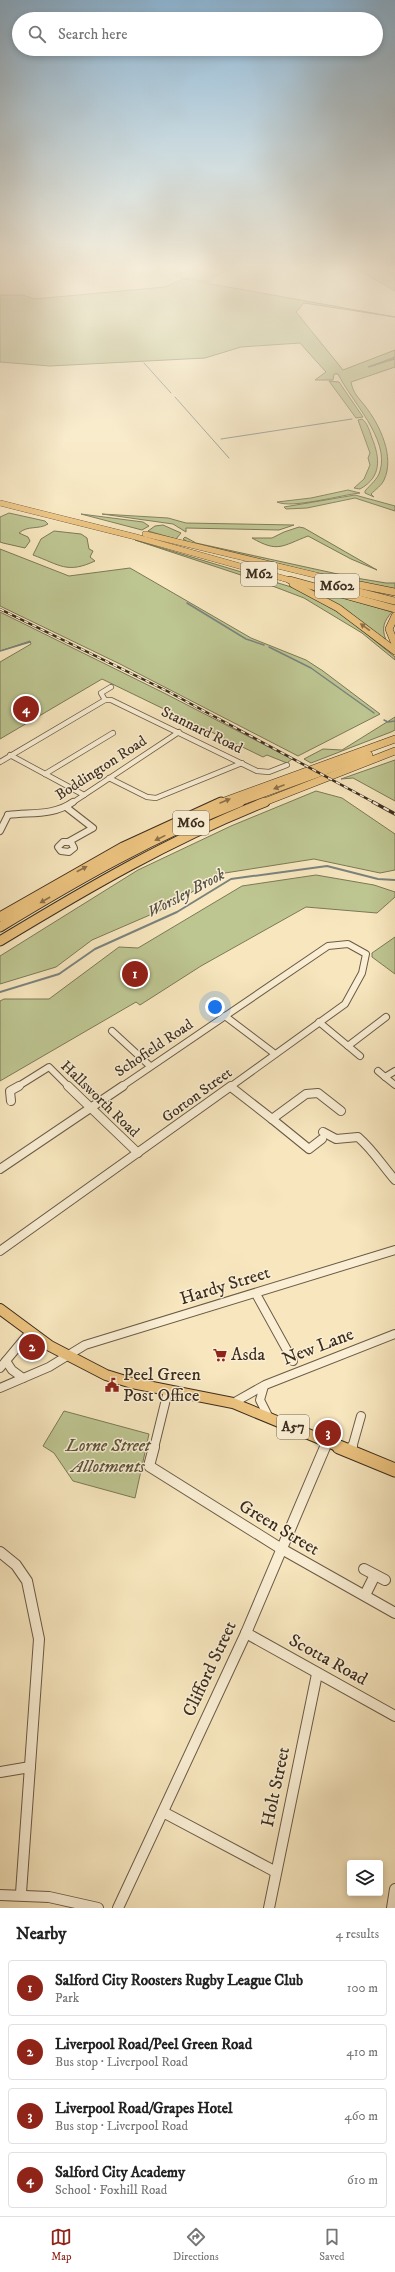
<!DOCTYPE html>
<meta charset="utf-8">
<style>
:root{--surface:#fff;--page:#f6f6f6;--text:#222;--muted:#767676;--line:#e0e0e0;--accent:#8f2418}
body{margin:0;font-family:"IM FELL DW Pica",serif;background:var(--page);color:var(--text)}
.controls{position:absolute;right:12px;bottom:12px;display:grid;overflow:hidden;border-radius:4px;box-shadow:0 2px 6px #0003}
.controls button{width:36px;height:36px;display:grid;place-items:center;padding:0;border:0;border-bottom:1px solid var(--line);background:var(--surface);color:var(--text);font:20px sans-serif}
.you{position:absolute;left:215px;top:1007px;width:14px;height:14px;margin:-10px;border:3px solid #fff;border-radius:50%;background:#1a73e8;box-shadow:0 0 0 6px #1a73e833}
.badge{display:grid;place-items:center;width:26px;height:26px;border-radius:50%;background:var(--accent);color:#fff;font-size:13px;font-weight:700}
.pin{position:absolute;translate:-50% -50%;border:2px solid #fff;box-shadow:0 1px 4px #0006}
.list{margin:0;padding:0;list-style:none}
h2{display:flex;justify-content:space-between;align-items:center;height:52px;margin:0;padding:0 16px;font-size:17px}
h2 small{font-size:13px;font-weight:400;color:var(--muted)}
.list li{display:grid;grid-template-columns:26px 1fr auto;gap:12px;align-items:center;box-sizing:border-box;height:56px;margin:0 8px 8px;padding:0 8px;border:1px solid var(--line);border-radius:4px}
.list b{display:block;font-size:15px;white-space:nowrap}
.list p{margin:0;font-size:13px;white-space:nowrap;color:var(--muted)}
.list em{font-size:13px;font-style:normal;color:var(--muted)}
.icon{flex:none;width:22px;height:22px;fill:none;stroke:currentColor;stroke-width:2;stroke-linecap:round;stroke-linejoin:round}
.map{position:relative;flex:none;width:395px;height:1908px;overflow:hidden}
.search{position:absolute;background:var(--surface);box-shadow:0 2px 6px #0003;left:12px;right:12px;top:12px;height:44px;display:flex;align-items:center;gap:10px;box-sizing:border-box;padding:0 14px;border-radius:22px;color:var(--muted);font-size:15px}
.sheet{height:308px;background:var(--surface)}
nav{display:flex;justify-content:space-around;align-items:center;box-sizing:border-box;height:56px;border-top:1px solid var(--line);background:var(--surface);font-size:11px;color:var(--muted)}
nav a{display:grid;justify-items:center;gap:2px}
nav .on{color:var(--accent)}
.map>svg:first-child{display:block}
.green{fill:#bdc591;stroke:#7c7958}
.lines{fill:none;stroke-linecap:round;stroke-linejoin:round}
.stream-far2{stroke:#7a837e;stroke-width:1}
.stream-far1{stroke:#7a837e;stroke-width:1.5}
.stream{stroke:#7a837e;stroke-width:2}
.minor-far3-casing{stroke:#6b5b47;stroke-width:6}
.minor-far2-casing{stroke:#6b5b47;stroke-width:8}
.minor-far1-casing{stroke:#6b5b47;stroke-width:10}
.minor-casing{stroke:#6b5b47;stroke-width:12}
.major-far1-casing{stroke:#3c2d1f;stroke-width:12}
.major-casing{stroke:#3c2d1f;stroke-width:15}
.highway-far2-casing{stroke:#3c2d1f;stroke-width:6}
.highway-far1-casing{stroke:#3c2d1f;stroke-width:8}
.highway-casing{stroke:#3c2d1f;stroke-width:11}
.minor-far3{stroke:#faefd5;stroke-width:4.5}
.minor-far2{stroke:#faefd5;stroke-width:6}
.minor-far1{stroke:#faefd5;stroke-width:8}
.minor{stroke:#faefd5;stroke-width:10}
.major-far1{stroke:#ecc37f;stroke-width:10}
.major{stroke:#ecc37f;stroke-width:13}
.highway-far2{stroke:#ecc37f;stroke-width:5.5}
.highway-far1{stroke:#ecc37f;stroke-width:7}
.highway{stroke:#ecc37f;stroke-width:9}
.rail-far1-casing{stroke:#3c2d1f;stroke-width:2.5}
.rail-casing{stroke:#3c2d1f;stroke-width:3.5}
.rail-far1{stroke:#faefd5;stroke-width:1.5;stroke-dasharray:4.5;stroke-linecap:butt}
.rail{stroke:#faefd5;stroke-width:2;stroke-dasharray:6;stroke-linecap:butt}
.oneway{fill:#8b704a}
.labels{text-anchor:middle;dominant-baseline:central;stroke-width:3;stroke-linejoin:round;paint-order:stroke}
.shield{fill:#faefd5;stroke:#756756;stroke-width:1}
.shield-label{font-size:14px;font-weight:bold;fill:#3c2d1f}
.street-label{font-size:15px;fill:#3c2d1f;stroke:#faefd5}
.water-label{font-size:16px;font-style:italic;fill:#565146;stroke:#faefd5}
.near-street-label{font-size:18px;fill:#3c2d1f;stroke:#faefd5}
.near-poi-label{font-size:18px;fill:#3c2d1f;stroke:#faefd5;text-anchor:start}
.near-park-label{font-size:18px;font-style:italic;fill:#5c533c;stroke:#faefd5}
</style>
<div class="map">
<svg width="395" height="1908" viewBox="0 0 395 1908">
<rect width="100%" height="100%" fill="#f7e6be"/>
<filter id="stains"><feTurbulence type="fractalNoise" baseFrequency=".005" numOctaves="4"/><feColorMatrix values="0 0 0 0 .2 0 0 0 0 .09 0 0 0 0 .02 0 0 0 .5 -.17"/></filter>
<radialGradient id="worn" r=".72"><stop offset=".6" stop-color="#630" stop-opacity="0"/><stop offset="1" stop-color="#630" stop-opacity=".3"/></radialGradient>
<g class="green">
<path d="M194 269H230L215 276 210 282 183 278 175 275Z"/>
<path d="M357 269H380L395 274V291Z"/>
<path d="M183 279 395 317 304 303 296 312 343 370 395 350V357L368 367 395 359V367L351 382C353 393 358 397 365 406 380 425 395 457 384 480 382 485 375 490 371 494L374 497 365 493V491C370 485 378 479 380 471 390 439 351 401 338 374H334L333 380H315L326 372 300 343 241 347 205 358 50 366 0 362V295H23L34 299 165 287Z"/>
<path d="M329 381 339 382 363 417 356 418Z"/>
<path d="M362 419C367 422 370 432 372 438 380 458 382 477 360 489L354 488 364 479 370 465 368 458 370 453 358 420Z"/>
<path d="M348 490 360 493C341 495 292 509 277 502L311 498Z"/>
<path d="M355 495 395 506V511L355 498 307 508 286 509 284 507Z"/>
<path d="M9 513 45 521 48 524C38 530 28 525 19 533L28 537 30 541 25 548 3 543 0 542V517Z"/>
<path d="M81 514 143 522 149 526 142 530Z"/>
<path d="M102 514 168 518 186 523 294 525 279 530 186 528V532L173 524Z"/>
<path d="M163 525 181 533 176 539 148 531 155 526Z"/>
<path d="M299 527 304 528 377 570 351 559 308 536C282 546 278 553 252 538H272L284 532Z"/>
<path d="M54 531 81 534 87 538 89 549 93 551 90 557 95 561C67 574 60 565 33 555L41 539Z"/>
<path d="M185 537 196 543 356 578 386 583H395V589C325 579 258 556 188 542L183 539Z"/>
<path d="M135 540 298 589 343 615 395 657V660L362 633 304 598 262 582Z"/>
<path d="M0 549 69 576 130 568 251 638 306 660 323 671 380 714 298 756 120 664 0 606Z"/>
<path d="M303 586 392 612C384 621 381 628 386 640L333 602Z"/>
<path d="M0 612 164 693 292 759 287 763 267 755 263 757 102 679 0 739V662L31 644 30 641 0 651Z"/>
<path d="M395 717V730L391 732 311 763 304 759 323 749 342 750Z"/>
<path d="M395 760V801L353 778 341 779Z"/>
<path d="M316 791 342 798 395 834V870L380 873 314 859 225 873 159 911 92 940 56 967 0 984V956L138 870 231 826Z"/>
<path d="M316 875 374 885 395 892V897L377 913 306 907 201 966 140 1005 136 1002 0 1081V1001L4 999H49L119 947 138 948 242 886Z"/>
<path d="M395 937V974L372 957V953Z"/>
<path d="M64 1411 149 1434 135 1498 73 1481 54 1453 43 1446Z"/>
</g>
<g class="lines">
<g class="stream-far2">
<path d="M144 363 171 393"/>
<path d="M370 367 395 358"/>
<path d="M175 397 229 458"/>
<path d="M221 439 352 419"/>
</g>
<g class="stream-far1">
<path d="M187 603 246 639 264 645"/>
<path d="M269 647 311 668 374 713"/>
<path d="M0 651 30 642"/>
<path d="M384 720 388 722 395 721"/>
</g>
<path class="stream" d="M0 992 59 974 95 949 177 912 231 879 327 866 378 879 395 880"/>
<defs>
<g id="minor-far3">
<path d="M105 700H111L257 771 269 772 287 765"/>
<path d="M10 755 84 795"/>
<path d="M0 762 105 700 101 693 111 687"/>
<path d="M45 774 113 733"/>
<path d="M109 778 147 797 156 798 242 763"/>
<path d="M72 803 179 732"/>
</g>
<g id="minor-far2">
<path d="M66 807 93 828 68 842"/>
<path d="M8 815C31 812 53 816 73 802"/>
<path d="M0 831 8 815"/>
<path d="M63 842H71L74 848 69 852 61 851 58 847Z"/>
<path d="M225 1016 275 1054"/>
<path d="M319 1022 348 1046 386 1017"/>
<path d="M112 1031 150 1066"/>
<path d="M348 1046 360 1056"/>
<path d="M378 1071 385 1077"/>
<path d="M395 1071 385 1077 395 1085"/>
<path d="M17 1087 49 1067 69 1087"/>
<path d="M121 1087 328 946 348 944 366 954 362 973 345 1004 230 1087"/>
</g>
<g id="minor-far1">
<path d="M68 1086 138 1153"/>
<path d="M231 1087 272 1119 306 1094 318 1093 341 1111"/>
<path d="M11 1101 10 1091 19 1086"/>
<path d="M272 1119 309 1149 322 1139"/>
<path d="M323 1132 336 1139 358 1137C373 1150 382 1165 395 1180"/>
<path d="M0 1169 123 1086"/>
<path d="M0 1251 231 1086"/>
<path d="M256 1294 293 1361"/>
<path d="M6 1361 12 1370 23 1378"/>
<path d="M0 1368 30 1332"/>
<path d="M264 1386 260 1400 268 1416"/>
<path d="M0 1388 49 1367 85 1345 395 1250"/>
<path d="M233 1403 265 1385 395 1334"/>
<path d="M154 1448 168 1391"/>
<path d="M324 1448 327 1442"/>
<path d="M352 1448 361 1416"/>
</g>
<g id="minor">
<path d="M154 1447 149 1466 280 1548 395 1613"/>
<path d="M351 1452 352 1447"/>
<path d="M0 1552 16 1565 27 1581 39 1639 21 1893"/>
<path d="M364 1569 385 1580"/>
<path d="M365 1595 375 1575"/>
<path d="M246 1633 395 1716"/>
<path d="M0 1772 30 1767"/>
<path d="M163 1812 276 1872"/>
<path d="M0 1895 49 1897 98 1908"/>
<path d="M118 1908 246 1633 325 1447"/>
<path d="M269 1908 317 1674"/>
<path d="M392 1908 395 1889"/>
</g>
<path id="major-far1" d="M0 1309 50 1346 106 1375 132 1383 233 1403 342 1448"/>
<path id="major" d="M339 1447 395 1470"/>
<g id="highway-far2">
<path d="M0 503 136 537 293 581"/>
<path d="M145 534 340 581"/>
</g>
<g id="highway-far1">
<path d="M290 580 395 609"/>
<path d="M335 580 395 592"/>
<path d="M293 584 338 608 395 651"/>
<path d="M355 591 395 601"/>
<path d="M395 616 389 629 395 644"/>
<path d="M219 803 395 739"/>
<path d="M237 803 369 755"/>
<path d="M262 803 395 751"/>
</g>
<g id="highway">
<path d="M0 917 123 847 221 802"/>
<path d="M0 927C77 880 156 835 240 802"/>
<path d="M0 941C86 889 171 839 265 802"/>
</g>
</defs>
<use href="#minor-far3" class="minor-far3-casing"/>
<use href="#minor-far2" class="minor-far2-casing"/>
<use href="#minor-far1" class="minor-far1-casing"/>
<use href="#minor" class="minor-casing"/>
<use href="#major-far1" class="major-far1-casing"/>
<use href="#major" class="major-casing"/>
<use href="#highway-far2" class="highway-far2-casing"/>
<use href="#highway-far1" class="highway-far1-casing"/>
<use href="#highway" class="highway-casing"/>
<use href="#minor-far3" class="minor-far3"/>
<use href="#minor-far2" class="minor-far2"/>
<use href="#minor-far1" class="minor-far1"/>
<use href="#minor" class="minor"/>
<use href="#major-far1" class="major-far1"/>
<use href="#major" class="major"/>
<use href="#highway-far2" class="highway-far2"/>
<use href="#highway-far1" class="highway-far1"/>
<use href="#highway" class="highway"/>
<defs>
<path id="rail-far1" d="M0 609 167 691 375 803"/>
<path id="rail" d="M373 802 395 814"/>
</defs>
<use href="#rail-far1" class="rail-far1-casing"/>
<use href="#rail" class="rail-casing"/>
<use href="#rail-far1" class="rail-far1"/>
<use href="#rail" class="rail"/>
</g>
<defs><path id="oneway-solid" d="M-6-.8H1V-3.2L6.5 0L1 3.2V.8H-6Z"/></defs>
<g class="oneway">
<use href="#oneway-solid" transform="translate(365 627) rotate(-144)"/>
<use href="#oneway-solid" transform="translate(279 787) rotate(159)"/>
<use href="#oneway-solid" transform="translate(225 801) rotate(-23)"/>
<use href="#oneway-solid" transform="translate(160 838) rotate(154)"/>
<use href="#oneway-solid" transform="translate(82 869) rotate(-28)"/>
<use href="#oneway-solid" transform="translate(45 900) rotate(150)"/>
</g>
<linearGradient id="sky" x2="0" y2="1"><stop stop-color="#8db7d7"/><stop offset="0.5" stop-color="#fbf4e2"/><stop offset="1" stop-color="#fbf4e2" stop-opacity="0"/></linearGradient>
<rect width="395" height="536" fill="url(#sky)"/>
<defs>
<symbol id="supermarket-bare" viewBox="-9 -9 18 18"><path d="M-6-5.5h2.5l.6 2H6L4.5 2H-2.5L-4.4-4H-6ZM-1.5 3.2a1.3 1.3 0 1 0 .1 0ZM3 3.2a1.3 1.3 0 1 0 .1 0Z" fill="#8f2418" stroke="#faefd5" stroke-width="2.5" paint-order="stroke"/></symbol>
<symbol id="civic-bare" viewBox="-9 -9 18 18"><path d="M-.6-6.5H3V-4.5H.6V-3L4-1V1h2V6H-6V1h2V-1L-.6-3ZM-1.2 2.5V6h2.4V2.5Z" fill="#8f2418" stroke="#faefd5" stroke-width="2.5" paint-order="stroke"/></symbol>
</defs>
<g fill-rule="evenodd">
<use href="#supermarket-bare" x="210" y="1345" width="20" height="20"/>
<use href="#civic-bare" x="102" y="1375" width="20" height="20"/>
</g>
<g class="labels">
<g class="shield">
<rect x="241" y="562" width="36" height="24" rx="3"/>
<rect x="315" y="574" width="44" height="24" rx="3"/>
<rect x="173" y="811" width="36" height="24" rx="3"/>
<rect x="277" y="1415" width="32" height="24" rx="3"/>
</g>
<g class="shield-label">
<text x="259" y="574">M62</text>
<text x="337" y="586">M602</text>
<text x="191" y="823">M60</text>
<text x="293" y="1427">A57</text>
</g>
<g class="street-label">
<text transform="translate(202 730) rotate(26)">Stannard Road</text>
<text transform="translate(101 768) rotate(-33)">Boddington Road</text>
<text transform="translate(154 1048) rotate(-34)">Schofield Road</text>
<text transform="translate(197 1095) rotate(-36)">Gorton Street</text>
<text transform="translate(100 1099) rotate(44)">Hallsworth Road</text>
</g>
<g class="water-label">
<text transform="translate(186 893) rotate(-28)">Worsley Brook</text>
</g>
<g class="near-street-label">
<text transform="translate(225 1286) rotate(-17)">Hardy Street</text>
<text transform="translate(318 1347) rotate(-21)">New Lane</text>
<text transform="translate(279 1528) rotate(31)">Green Street</text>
<text transform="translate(328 1660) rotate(29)">Scotta Road</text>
<text transform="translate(210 1669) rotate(-65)">Clifford Street</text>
<text transform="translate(276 1787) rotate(-78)">Holt Street</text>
</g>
<g class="near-poi-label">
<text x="231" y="1355">Asda</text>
<text x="123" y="1375">Peel Green<tspan x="123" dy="21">Post Office</tspan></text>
</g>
<g class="near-park-label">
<text x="108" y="1446">Lorne Street<tspan x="108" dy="21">Allotments</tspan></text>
</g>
</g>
<rect width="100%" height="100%" filter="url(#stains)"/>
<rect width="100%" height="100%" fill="url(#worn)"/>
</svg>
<div class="controls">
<button><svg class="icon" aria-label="layers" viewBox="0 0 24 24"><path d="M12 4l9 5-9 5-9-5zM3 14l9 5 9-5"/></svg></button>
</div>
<div class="you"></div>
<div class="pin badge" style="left:135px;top:974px">1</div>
<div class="pin badge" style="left:32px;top:1347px">2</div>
<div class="pin badge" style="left:328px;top:1433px">3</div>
<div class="pin badge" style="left:26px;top:709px">4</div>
<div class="search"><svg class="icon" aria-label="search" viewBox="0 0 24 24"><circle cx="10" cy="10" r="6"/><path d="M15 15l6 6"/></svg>Search here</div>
</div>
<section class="sheet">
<h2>Nearby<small>4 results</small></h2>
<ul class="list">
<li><span class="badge">1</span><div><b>Salford City Roosters Rugby League Club</b><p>Park</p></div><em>100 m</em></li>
<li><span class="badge">2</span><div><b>Liverpool Road/Peel Green Road</b><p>Bus stop · Liverpool Road</p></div><em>410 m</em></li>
<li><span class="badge">3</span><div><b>Liverpool Road/Grapes Hotel</b><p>Bus stop · Liverpool Road</p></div><em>460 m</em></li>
<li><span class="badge">4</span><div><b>Salford City Academy</b><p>School · Foxhill Road</p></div><em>610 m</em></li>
</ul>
</section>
<nav>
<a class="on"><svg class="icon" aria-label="map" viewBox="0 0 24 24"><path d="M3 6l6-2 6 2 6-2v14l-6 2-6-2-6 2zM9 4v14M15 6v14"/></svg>Map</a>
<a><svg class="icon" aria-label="directions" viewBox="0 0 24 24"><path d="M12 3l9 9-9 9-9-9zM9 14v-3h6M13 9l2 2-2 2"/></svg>Directions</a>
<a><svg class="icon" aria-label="saved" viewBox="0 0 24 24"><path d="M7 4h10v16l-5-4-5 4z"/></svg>Saved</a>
</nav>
